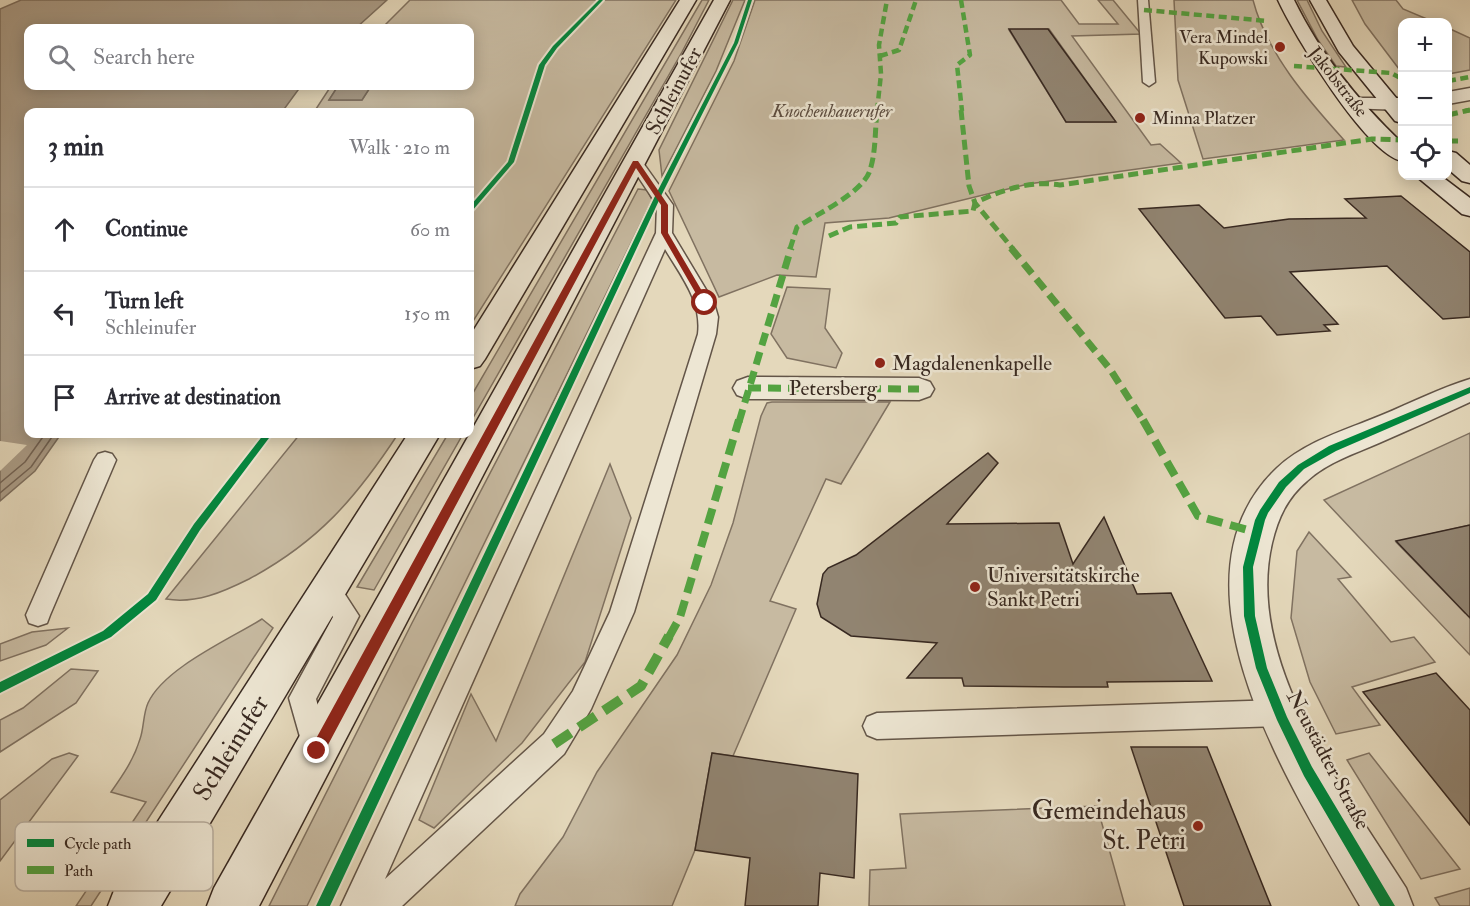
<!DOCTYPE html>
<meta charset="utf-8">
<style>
:root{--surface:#fff;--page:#f2f2f3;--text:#2b2b33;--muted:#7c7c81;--line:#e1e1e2}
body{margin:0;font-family:"IM FELL Double Pica",serif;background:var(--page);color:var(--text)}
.controls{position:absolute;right:18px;top:18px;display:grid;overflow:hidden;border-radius:12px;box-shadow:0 3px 15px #0003}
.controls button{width:54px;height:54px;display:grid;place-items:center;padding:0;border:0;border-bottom:2px solid var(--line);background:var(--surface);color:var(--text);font:30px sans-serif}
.stop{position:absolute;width:18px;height:18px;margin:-14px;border:4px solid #8f2418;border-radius:50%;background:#fff}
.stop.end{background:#8f2418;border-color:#fff;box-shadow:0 2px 6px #0008}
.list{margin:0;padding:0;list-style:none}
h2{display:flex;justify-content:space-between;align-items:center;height:78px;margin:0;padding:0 24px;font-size:26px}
h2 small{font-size:20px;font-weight:400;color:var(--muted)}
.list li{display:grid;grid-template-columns:39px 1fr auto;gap:18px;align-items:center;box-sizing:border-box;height:84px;padding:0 24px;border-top:2px solid var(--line)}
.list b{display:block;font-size:22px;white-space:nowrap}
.list p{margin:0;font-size:20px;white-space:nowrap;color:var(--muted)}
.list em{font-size:20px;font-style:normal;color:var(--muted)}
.icon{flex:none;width:33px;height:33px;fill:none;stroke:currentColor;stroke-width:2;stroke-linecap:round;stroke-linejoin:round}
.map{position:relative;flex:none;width:1470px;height:906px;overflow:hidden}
.search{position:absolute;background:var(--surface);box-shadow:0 3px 15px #0003;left:24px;top:24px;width:450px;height:66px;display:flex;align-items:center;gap:15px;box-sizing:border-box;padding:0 21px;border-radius:12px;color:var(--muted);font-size:22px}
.panel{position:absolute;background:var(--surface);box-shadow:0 3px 15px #0003;left:24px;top:108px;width:450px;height:330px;border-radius:12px}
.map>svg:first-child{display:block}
.green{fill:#c7baa1;stroke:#807261;stroke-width:1.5;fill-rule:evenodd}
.water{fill:#aa9c87;stroke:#7c6e5e;stroke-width:1.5}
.pier{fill:#e4d8bb}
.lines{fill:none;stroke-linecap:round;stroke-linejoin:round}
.shore{stroke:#716254;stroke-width:1.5}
.building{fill:#918471;stroke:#382921;stroke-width:1.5}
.lane-casing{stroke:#635548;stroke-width:3}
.street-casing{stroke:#635548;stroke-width:3}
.secondary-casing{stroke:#382921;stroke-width:3}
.lane{fill:#ede6d3;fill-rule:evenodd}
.street{fill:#ede6d3;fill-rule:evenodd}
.secondary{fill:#ede6d3;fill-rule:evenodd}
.quiet-far4{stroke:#53a341;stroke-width:4.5;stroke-dasharray:8 4.5;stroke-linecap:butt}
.quiet-far3{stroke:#53a341;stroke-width:5;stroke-dasharray:10 5;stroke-linecap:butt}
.quiet-far2{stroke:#53a341;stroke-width:7;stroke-dasharray:13 7;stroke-linecap:butt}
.quiet-far1{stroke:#53a341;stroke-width:8;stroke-dasharray:16 8;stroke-linecap:butt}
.quiet{stroke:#53a341;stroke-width:10;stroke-dasharray:20 10;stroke-linecap:butt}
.cycleway-casing{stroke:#ede6d3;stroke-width:4}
.cycleway{fill:#00873e;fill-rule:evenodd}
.route{fill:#8f2418}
.poi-dot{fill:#8f2418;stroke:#ede6d3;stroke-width:2}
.labels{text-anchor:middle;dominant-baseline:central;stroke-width:5;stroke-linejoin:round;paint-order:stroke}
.far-poi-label{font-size:18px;fill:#382921;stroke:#ede6d3;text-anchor:end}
.far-street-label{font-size:18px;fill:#382921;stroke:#ede6d3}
.far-park-label{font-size:18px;font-style:italic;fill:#5c4d41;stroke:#ede6d3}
.street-label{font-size:21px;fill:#382921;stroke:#ede6d3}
.poi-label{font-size:21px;fill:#382921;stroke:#ede6d3;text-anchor:start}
.near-street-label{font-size:26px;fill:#382921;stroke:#ede6d3}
.near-poi-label{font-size:26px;fill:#382921;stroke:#ede6d3;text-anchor:end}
.key{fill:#ede6d3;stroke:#b7ad9e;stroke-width:1.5}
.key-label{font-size:16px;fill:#382921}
</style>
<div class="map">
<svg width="1470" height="906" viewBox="0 0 1470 906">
<rect width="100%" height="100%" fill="#e4d8bb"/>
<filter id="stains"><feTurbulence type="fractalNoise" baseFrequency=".00333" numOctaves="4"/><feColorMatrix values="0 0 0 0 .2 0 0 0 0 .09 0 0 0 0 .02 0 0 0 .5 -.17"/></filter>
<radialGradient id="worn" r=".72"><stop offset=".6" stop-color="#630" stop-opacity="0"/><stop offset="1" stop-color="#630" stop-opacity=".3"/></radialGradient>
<g class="green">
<path d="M410 0H676L470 326V112H314L331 86H350H338L329 100H362L371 86H470V28H382Z"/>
<path d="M702 0H709L682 52 470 423V398Z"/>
<path d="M733 0H745L716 71 662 176 659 150Z"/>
<path d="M755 0H1061L1079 24H1118L1098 0H1113L1141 34 1072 36 1151 145 1160 144 1181 163 1028 184 889 218 825 223 816 277 777 275 719 297 669 191 734 61ZM1049 29 1115 121V122H1066L1009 30Z"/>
<path d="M1174 0H1253C1267 54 1308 100 1344 140L1203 159 1178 80Z"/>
<path d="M1297 0H1307L1322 31 1346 67 1336 66 1318 40Z"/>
<path d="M1352 0H1396L1403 9 1434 22H1402V73L1365 24Z"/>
<path d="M1448 28 1470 38V70L1448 74Z"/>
<path d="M638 189 647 190 652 200 307 906H269L412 623Z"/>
<path d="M787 287 830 289 825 328 842 353 836 368 787 358 771 334Z"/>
<path d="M772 402H890L841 484 826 479 770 601 796 609 733 756 712 753 695 850 672 906H515L520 894 563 837 597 772 677 655 711 585 733 523 761 416 767 403Z"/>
<path d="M1470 433V525L1396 542 1465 613 1470 612V655L1324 500Z"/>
<path d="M300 434H398C356 498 318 542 249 579 223 592 196 604 166 599Z"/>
<path d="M448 434H463L374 590 357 587Z"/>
<path d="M610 464 631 518 585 662 522 743 434 828 419 820 471 694 496 741Z"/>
<path d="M1309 532 1351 577 1338 579 1391 642 1414 637 1435 662 1352 687 1380 725 1336 734 1310 682 1291 618 1297 551Z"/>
<path d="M262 619 273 628 91 906H76L146 802 111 792C123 775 134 759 140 739 144 728 143 714 148 703 164 668 230 639 262 619Z"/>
<path d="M68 628 46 645 0 661V644L32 632Z"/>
<path d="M71 669 98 671 76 703 0 752V720L23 708Z"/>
<path d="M69 753 78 756 0 861V800L52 759Z"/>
<path d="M1369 753 1460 869 1421 879 1347 760Z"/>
<path d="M1097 806 1125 906H869L870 870 906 868 900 814Z"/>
<path d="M1470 888V906H1440L1435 898Z"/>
</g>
<g class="water">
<path d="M21 0H387L356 28H28V86H301L282 112H28V434H61L35 471 0 501V9Z"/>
<path d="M338 86H371L362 100H329Z"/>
</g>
<path class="pier" d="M0 441 27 445 0 471Z"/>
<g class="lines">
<g class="shore">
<path d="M0 483 25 462 45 434"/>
<path d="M0 493 31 467 54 434"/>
</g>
</g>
<g class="building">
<path d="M1009 29H1048L1116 122H1066Z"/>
<path d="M1401 196 1470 252V317L1443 319 1387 266 1290 272 1338 324 1324 325 1330 331 1277 335 1261 316 1225 318 1139 209 1199 205 1224 228 1289 219 1366 218 1345 199Z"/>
<path d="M988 453 998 463 947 524 1059 523 1073 564 1104 517 1137 594 1171 593 1212 681 1107 682 1108 687H1064L964 686 962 678H907L937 643 851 636 821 617 817 604 823 574 828 568 856 555Z"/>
<path d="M1470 525V618L1396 541Z"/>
<path d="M1436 673 1470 710V825L1363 692Z"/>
<path d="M1131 747H1207L1271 906H1184Z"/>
<path d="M712 753 858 774 854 878 820 873 818 906H745L750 858 695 850Z"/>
</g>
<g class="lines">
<defs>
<g id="lane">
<path d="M1138 0H1148L1155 82 1149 86 1143 82Z"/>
<path d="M636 159 641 160 673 205 672 233 714 303 718 317 716 334 634 612 591 709 564 754 402 906H341L656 233 657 205 629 163ZM665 249C681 276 702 301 698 334L610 612 573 691 544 734 385 879Z"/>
<path d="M105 452 112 454 116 460 50 615 47 623 38 626 29 623 26 615 94 460 98 454Z"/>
<path d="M328 579 337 582 359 616 316 699 330 748 326 758 316 762 306 758 289 698 333 617 316 589 319 582Z"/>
<path d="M1280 700 1290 704 1294 713 1290 722 1280 726 877 739 867 735 863 726 867 717 877 713Z"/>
</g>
<g id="street">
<path d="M1470 88V100L1448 104V92Z"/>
<path d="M1353 98H1402V110L1346 108 1343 104 1346 100Z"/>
<path d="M748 377 919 378 930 382 934 389 930 396 919 400 748 399 737 395 733 388 737 381Z"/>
<path d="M1470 379V402C1440 416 1409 430 1379 443 1354 454 1328 462 1307 481 1287 498 1278 518 1272 543 1244 662 1346 793 1406 888L1413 906H1360C1296 795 1156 583 1277 468 1306 441 1346 430 1382 415 1411 403 1440 388 1470 379Z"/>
</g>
<g id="secondary">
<path d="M680 0H696L485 359 480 366 470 369V336Z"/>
<path d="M714 0H730L259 906H207L214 888Z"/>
<path d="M1278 0H1294C1321 55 1358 101 1402 143V161C1366 154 1294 35 1278 0Z"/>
<path d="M1310 0H1326L1353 46 1402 105V123L1395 121 1339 52Z"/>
<path d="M1448 151 1456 153 1470 165V183L1462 181 1448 169Z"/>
<path d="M1416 176H1441L1470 198V216L1462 214Z"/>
<path d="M408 434H440L161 906H108L115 888Z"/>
</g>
</defs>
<use href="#lane" class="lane-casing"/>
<use href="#street" class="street-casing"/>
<use href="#secondary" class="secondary-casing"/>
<use href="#lane" class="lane"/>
<use href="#street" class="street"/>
<use href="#secondary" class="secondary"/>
<g class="quiet-far4">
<path d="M961 0 970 55 957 65 962 111"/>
<path d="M1144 10 1268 21"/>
<path d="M880 56 899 50 916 0"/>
<path d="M1294 66 1391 73 1402 79"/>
<path d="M1448 81 1470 77"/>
<path d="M877 111 881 74 879 45 887 0"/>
<path d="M1465 111 1470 110"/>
</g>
<g class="quiet-far3">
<path d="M961 110 969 186 975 203 1013 249"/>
<path d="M1448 115 1470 110"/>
<path d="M1448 141H1461"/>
<path d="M829 236 850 227 896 223 900 217 973 211 975 203C1001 190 1031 180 1060 185L1372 139 1402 140"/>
<path d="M790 249 797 227C816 215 864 192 870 170 876 152 875 129 877 110"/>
</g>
<g class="quiet-far2">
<path d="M1011 248 1110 369 1144 422"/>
<path d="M748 388 919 389"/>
<path d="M739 422 791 248"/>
</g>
<g class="quiet-far1">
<path d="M1143 420 1198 516 1255 532"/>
<path d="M669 637 680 617 739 420"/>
</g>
<path class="quiet" d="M554 744 641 686 669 636"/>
<defs>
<g id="cycleway">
<path d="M599 0H603L557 48 545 65 514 162 472 211 470 212V206L508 162 539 65 553 46Z"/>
<path d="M748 0H752L738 43 662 194 330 906H316L656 194 734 43Z"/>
<path d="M1470 387V393L1336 451 1304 469 1286 487 1268 513 1265 520 1253 567 1255 616 1267 668 1287 717 1312 767 1395 906H1380L1304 776 1277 720 1256 668 1244 616 1243 567 1255 520 1260 510 1279 482 1298 465 1329 446Z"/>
<path d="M264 434H272L200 530 156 600 111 637 0 693V682L103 631 148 594 194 524Z"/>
</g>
</defs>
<use href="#cycleway" class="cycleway-casing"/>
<use href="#cycleway" class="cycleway"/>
</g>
<path class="route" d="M633 161H638L668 205V233L709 303 702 304 661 233V205L636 168 322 756H312V746Z"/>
<g class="poi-dot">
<circle cx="1280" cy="47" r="6"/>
<circle cx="1140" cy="118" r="6"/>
<circle cx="880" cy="363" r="6"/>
<circle cx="975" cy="587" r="6"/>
<circle cx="1198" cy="826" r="6"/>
</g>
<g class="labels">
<g class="far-poi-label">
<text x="1268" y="37">Vera Mindel<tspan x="1268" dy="21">Kupowski</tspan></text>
<text x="1152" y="118" text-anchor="start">Minna Platzer</text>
</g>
<g class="far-street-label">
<text transform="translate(1338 82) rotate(52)">Jakobstraße</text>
</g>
<g class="far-park-label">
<text x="832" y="111">Knochenhauerufer</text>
</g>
<g class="street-label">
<text transform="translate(674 91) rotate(-62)">Schleinufer</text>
<text x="833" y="388">Petersberg</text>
<text transform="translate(1328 760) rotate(62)">Neustädter Straße</text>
</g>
<g class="poi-label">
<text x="892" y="363">Magdalenenkapelle</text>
<text x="987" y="575">Universitätskirche<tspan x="987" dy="24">Sankt Petri</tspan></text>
</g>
<g class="near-street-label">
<text transform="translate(231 748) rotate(-58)">Schleinufer</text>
</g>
<g class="near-poi-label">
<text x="1186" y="811">Gemeindehaus<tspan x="1186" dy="30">St. Petri</tspan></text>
</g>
</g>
<rect x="15" y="822" width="198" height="69" rx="9" class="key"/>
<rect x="27" y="839" width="27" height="8" fill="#00873e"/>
<rect x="27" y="866" width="27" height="8" fill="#53a341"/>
<g class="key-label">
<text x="64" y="849">Cycle path</text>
<text x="64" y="876">Path</text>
</g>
<rect width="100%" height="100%" filter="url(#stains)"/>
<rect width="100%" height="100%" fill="url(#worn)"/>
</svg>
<div class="controls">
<button>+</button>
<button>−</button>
<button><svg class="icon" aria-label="locate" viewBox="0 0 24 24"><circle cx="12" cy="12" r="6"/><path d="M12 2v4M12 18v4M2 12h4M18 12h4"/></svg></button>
</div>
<div class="stop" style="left:705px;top:303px"></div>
<div class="stop end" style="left:317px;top:751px"></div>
<div class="search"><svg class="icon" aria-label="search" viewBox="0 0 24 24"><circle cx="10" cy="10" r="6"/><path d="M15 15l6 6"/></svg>Search here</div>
<section class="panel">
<h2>3 min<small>Walk · 210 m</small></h2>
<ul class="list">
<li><svg class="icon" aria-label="ahead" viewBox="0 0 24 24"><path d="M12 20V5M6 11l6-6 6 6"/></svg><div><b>Continue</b></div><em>60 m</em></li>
<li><svg class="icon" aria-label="left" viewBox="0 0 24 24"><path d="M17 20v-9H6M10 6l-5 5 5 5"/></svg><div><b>Turn left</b><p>Schleinufer</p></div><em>150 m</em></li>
<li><svg class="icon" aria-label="arrive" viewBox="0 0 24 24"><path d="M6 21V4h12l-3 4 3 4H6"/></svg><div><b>Arrive at destination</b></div></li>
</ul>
</section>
</div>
